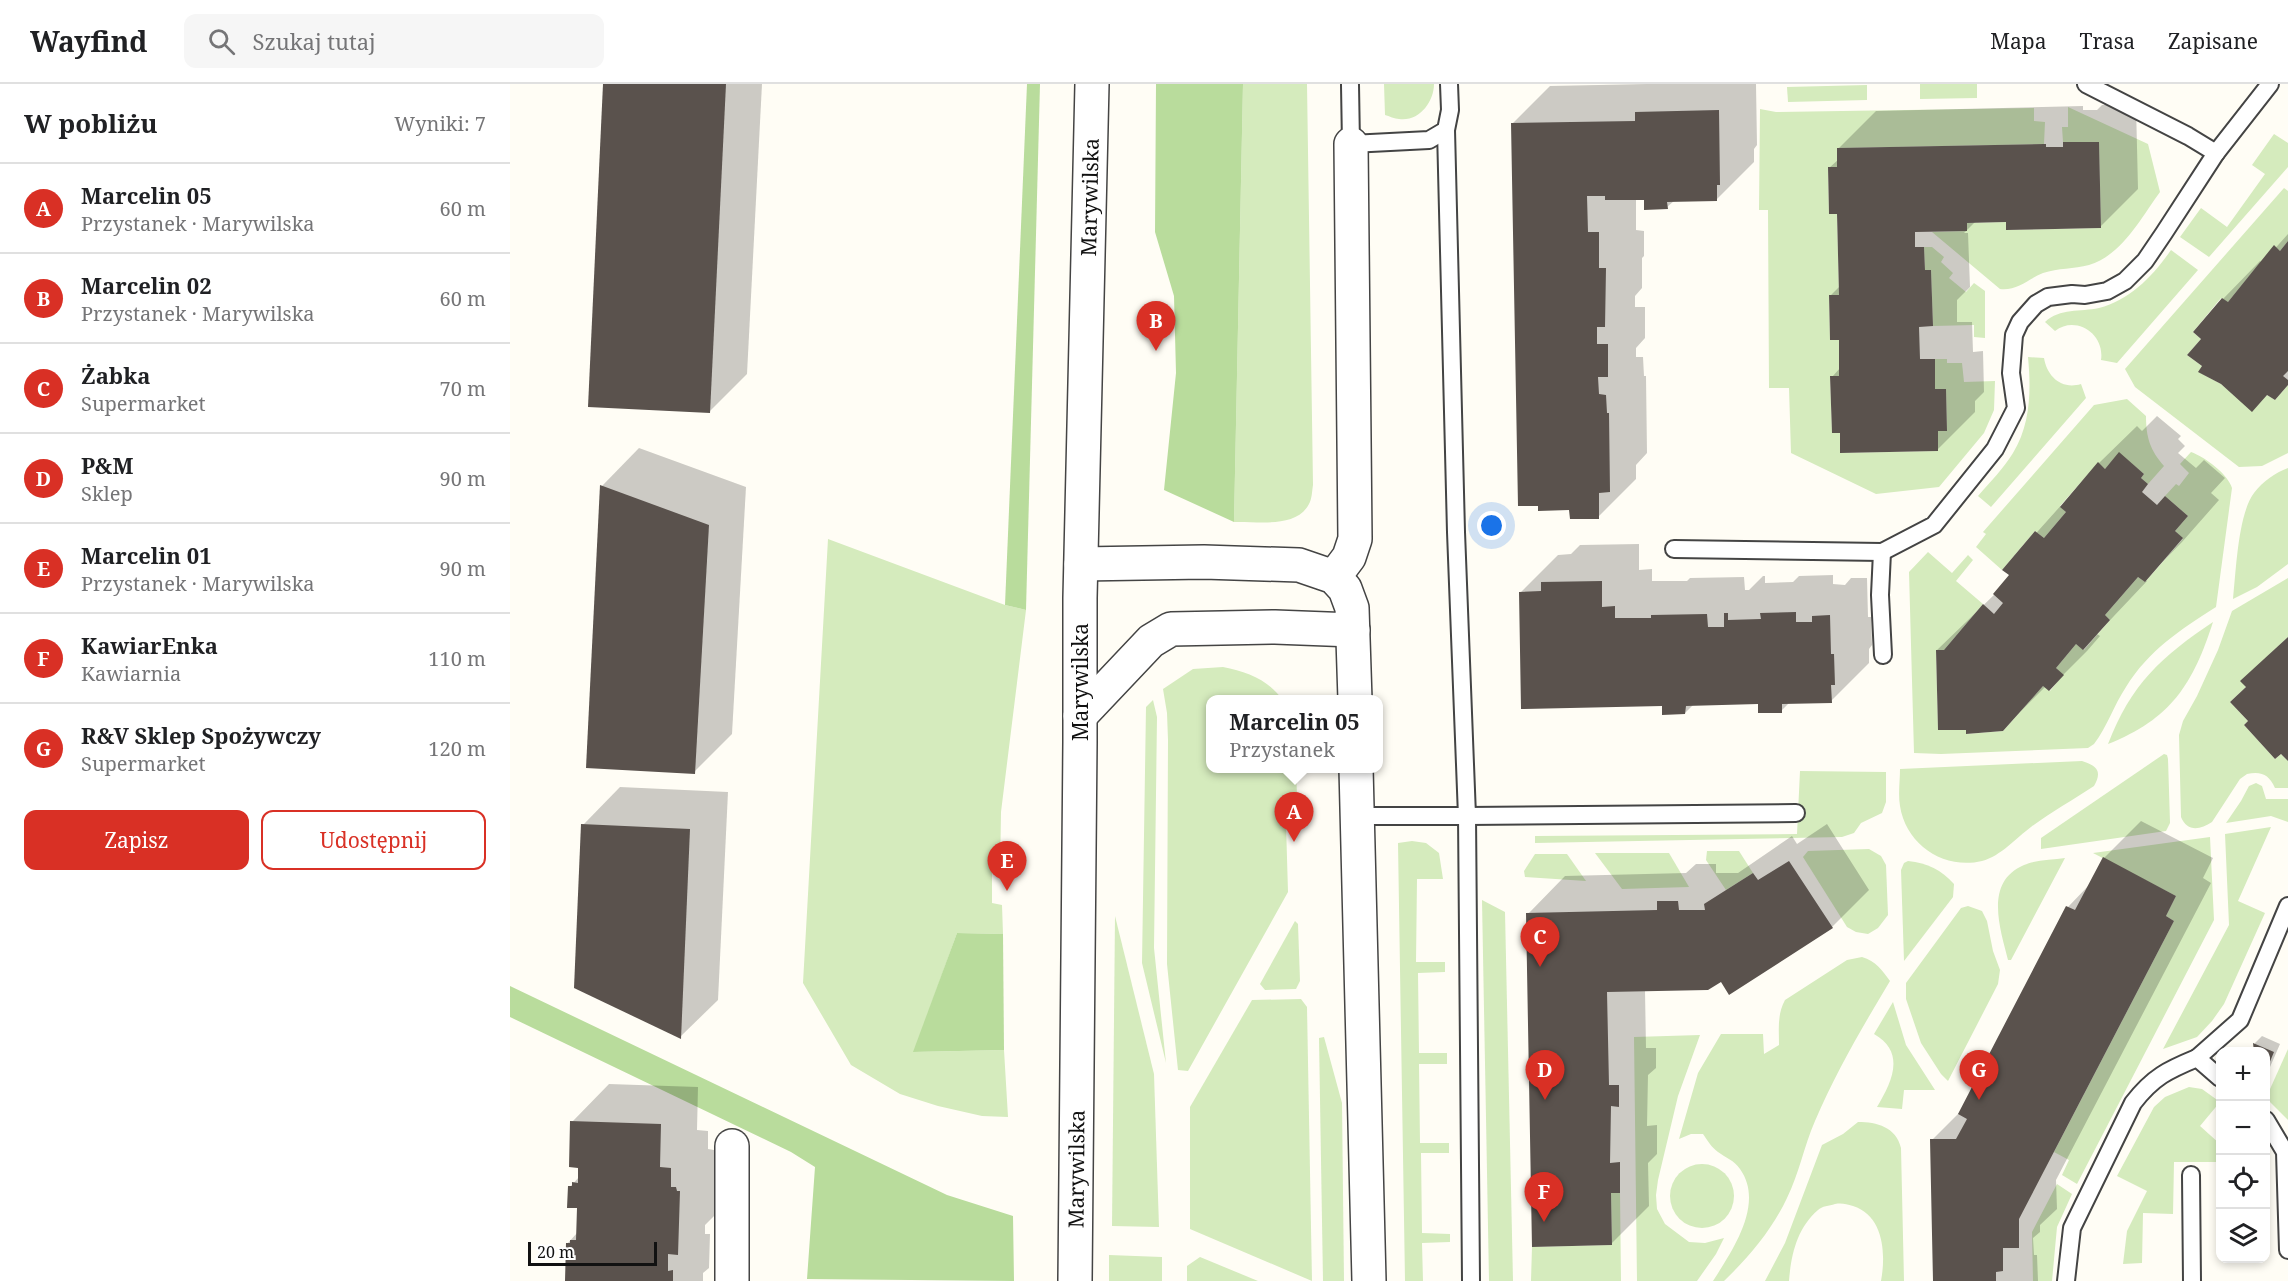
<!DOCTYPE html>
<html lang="pl">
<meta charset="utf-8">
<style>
:root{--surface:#fff;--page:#f6f6f6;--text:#202124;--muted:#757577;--line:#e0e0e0;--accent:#d93025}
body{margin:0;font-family:"Noto Serif",serif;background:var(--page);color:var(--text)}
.controls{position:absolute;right:18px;bottom:18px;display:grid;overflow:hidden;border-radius:12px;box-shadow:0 3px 9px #0003}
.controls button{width:54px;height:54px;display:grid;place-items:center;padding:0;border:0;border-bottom:2px solid var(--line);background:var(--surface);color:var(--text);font:30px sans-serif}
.scale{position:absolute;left:18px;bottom:15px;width:129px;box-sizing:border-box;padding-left:6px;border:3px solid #111;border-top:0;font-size:16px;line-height:21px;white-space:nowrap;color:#111;-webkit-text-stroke:4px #fff;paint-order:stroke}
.you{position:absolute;left:982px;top:442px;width:21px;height:21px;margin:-15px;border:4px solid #fff;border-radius:50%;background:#1a73e8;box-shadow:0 0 0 9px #1a73e833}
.badge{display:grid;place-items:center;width:39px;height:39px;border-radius:50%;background:var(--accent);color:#fff;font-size:20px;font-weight:700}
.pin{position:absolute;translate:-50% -50px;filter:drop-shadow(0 2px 3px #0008)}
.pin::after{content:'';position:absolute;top:32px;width:21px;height:18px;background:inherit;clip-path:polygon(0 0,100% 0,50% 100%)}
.popup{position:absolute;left:696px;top:611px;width:177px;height:78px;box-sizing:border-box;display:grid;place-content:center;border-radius:12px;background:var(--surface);filter:drop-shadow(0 2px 4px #0005);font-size:20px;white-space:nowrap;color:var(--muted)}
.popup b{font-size:22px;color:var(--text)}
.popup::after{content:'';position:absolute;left:50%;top:100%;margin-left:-12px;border:12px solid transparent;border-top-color:var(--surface)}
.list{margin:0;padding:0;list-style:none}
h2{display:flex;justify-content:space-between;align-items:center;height:78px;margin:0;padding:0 24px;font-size:26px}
h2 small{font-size:20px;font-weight:400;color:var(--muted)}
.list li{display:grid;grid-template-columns:39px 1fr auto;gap:18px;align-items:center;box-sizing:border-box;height:90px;padding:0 24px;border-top:2px solid var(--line)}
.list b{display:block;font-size:22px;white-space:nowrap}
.list p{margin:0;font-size:20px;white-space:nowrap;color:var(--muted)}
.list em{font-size:20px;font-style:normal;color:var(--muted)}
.actions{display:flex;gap:12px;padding:18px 24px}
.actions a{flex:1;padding:14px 0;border:2px solid var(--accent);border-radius:12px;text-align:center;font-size:21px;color:var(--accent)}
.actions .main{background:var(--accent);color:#fff}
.icon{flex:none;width:33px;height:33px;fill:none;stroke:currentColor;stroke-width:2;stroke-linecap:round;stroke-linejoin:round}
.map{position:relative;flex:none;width:1778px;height:1197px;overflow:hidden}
header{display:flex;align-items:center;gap:36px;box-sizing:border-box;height:84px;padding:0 30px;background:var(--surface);border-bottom:2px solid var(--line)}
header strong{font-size:28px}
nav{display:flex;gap:33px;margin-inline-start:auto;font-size:21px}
.search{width:420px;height:54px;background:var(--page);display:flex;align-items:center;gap:15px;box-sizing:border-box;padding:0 21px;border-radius:12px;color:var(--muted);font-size:22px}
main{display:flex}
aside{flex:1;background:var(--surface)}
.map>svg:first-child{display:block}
.green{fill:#d5ebbd}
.forest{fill:#b9dc9c}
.shadow{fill:#0003}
.building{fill:#5a524d}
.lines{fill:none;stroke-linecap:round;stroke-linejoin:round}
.service-casing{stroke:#444;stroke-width:20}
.minor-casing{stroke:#444;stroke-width:36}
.tertiary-casing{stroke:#444;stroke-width:36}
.service{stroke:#fff;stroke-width:16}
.minor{stroke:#fff;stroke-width:33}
.tertiary{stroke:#fff;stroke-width:33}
.labels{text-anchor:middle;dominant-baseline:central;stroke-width:6;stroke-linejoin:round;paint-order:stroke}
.street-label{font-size:21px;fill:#111;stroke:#fff}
</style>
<header>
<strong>Wayfind</strong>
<div class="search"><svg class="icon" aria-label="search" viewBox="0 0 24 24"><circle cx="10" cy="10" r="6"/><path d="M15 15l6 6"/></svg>Szukaj tutaj</div>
<nav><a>Mapa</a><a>Trasa</a><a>Zapisane</a></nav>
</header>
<main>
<aside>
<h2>W pobliżu<small>Wyniki: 7</small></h2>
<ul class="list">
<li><span class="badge">A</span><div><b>Marcelin 05</b><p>Przystanek · Marywilska</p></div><em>60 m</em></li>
<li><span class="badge">B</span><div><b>Marcelin 02</b><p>Przystanek · Marywilska</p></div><em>60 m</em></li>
<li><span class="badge">C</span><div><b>Żabka</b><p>Supermarket</p></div><em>70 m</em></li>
<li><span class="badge">D</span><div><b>P&amp;M</b><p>Sklep</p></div><em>90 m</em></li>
<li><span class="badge">E</span><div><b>Marcelin 01</b><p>Przystanek · Marywilska</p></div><em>90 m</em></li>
<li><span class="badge">F</span><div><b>KawiarEnka</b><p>Kawiarnia</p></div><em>110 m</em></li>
<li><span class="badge">G</span><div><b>R&amp;V Sklep Spożywczy</b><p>Supermarket</p></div><em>120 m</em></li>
</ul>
<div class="actions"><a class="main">Zapisz</a><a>Udostępnij</a></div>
</aside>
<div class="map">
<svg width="1778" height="1197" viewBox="0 0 1778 1197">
<rect width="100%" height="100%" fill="#fffdf5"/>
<g class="green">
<path d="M733 0H797L803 401C802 407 802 415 799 420 786 445 747 437 724 438Z"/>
<path d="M874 0H924C924 18 909 38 889 35 885 35 879 32 875 31Z"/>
<path d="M1410 0H1467V14L1410 15Z"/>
<path d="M1357 1V16L1278 18 1277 3Z"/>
<path d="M1558 23 1638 60 1650 108C1631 134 1612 171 1579 181 1564 185 1548 184 1533 189 1518 195 1507 207 1490 205L1422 148 1457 147V139L1496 138V146L1591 144 1589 58H1553L1552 43H1558Z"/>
<path d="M1524 24V37L1535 38 1534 60 1327 64V83L1318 84 1319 130H1327L1329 211 1319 212 1320 255 1329 256V292H1320L1322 348 1330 349V369L1428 367V347L1437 346 1436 305H1425V275H1437V279H1452L1454 298 1485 297 1484 326 1474 349 1429 403 1366 410 1281 369 1279 304H1259L1258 126H1249L1250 25 1266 28Z"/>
<path d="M1764 50 1778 59V83L1699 173 1670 153 1691 124 1717 143 1755 90 1742 81Z"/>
<path d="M1774 104 1778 107V157L1770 167 1764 162 1718 218 1711 214 1683 248 1691 255 1677 271 1692 282 1689 288 1711 300 1742 327 1757 311 1765 316 1778 301V369L1752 382 1729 383 1625 303 1615 285Z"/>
<path d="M1414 163H1422L1434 173 1431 178 1443 189 1439 194 1456 208 1464 199 1475 207V254L1464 253V241L1423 242 1421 186H1415Z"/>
<path d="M1661 166 1688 186 1607 279 1591 276C1595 250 1566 231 1545 247L1535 238C1550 224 1570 228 1589 224 1620 216 1643 192 1661 166Z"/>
<path d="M1518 273 1534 274C1537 292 1551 306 1571 300L1576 314 1481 423 1468 412C1480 398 1494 384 1503 369 1521 340 1521 305 1518 273Z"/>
<path d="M1617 315 1636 332C1636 353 1640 366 1654 382L1638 400 1631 394 1634 390 1609 369 1595 385 1588 379 1550 422 1556 428 1534 454 1525 447 1492 486 1466 463 1476 450 1473 448 1584 321Z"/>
<path d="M1681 368C1695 373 1718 390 1722 404L1706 523C1670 546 1639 566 1616 603 1604 621 1597 643 1584 660L1578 664 1431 670 1404 669 1399 488 1418 468 1442 489 1458 471 1463 476 1446 497 1473 520 1434 566H1426L1428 646H1456L1457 650 1493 647 1533 602 1540 607 1553 591 1546 584 1566 560 1574 566 1600 536 1595 531 1628 493 1635 498 1673 455 1665 447 1678 432 1655 412 1666 400 1669 402 1679 389 1670 380Z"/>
<path d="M1778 384V480L1747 503 1723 515C1726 488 1728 430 1744 409 1753 397 1765 389 1778 384Z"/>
<path d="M318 455 495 521 516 526 491 728 490 789 482 788V819L492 821 493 850 447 849 404 968 494 966 498 1033 472 1032 428 1022 390 1010 341 981 293 899Z"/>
<path d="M1778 494V553L1731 597 1736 603 1720 618 1738 637 1734 641 1765 675 1771 670 1778 677V704H1765C1759 691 1752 687 1737 690L1730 695 1702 738C1690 746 1677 748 1671 733L1669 651 1673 637 1687 612 1708 566 1722 527Z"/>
<path d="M1703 538C1683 600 1661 635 1598 660 1621 600 1651 573 1703 538Z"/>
<path d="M713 583C737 588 757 595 772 615L700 616V684L786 685 788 738 776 740 778 808 678 987 668 986 657 880 658 656 657 629 653 605 683 585Z"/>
<path d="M643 616 647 633 644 864 656 979 632 879 636 623Z"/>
<path d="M1654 670 1657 671 1658 675 1660 739 1656 747 1531 765V754Z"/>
<path d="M1572 677C1588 682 1592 688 1584 702 1563 716 1541 728 1521 743 1506 754 1491 772 1472 777 1434 786 1396 761 1390 722 1388 710 1390 697 1390 685Z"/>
<path d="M1290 687 1376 688V718L1372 729 1351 739 1344 749 1332 753 1025 759V752L1287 750Z"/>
<path d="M1746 699 1752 702 1756 715H1778V738L1761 732 1716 739 1731 717 1739 702Z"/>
<path d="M1761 743 1728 817 1755 829 1714 920 1702 937 1687 953 1653 965 1719 841 1715 750Z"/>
<path d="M1700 753 1704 836 1567 1100 1552 1091 1559 1076 1544 1068 1664 837 1656 832 1666 812 1583 769Z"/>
<path d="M902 757 916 759 929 769 933 795H907L906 878H935V888L908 889 909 969H937V980H909L910 1059H939V1069H911L912 1149 940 1150V1158L912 1159 913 1197H895L888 759Z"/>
<path d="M1359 765 1371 772 1376 781 1378 831 1368 844 1358 850 1346 848 1337 843 1293 773 1298 767Z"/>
<path d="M1197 767H1229L1243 789 1216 806 1196 776Z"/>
<path d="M1085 769H1159L1179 803 1112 805Z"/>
<path d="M1025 770H1057L1076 797 1015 793 1014 787Z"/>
<path d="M1555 774 1501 876H1498C1490 844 1474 798 1514 781 1525 776 1542 776 1555 774Z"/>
<path d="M1398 777C1418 779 1431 786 1444 800L1443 813 1394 877 1391 786 1394 779Z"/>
<path d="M972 816 995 828 1003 1197H979Z"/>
<path d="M1458 822 1472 827 1477 837 1483 867 1490 886 1488 900 1438 997 1431 990 1411 959 1396 915V899L1451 824Z"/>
<path d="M605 832 644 990 649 1143 602 1142Z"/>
<path d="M785 837 788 840 790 897 786 905 755 906 750 900Z"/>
<path d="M1352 873C1366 877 1372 886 1380 897 1353 942 1326 988 1305 1037 1294 1062 1289 1090 1277 1114 1262 1146 1239 1173 1214 1197H1203C1222 1167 1255 1120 1230 1085 1224 1076 1216 1074 1208 1068 1202 1064 1197 1056 1193 1050H1181L1169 1055 1188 989 1211 950H1253L1254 970 1269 961C1269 945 1267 931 1275 916L1337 876Z"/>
<path d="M791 915 797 923 802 1197 680 1145V1023L742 916Z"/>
<path d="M1383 918 1396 961 1425 1006H1394L1392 1025 1367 1023C1381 999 1397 969 1364 950Z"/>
<path d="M1190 951 1168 1012 1148 1096 1146 1111 1147 1125 1155 1140 1179 1158 1195 1159 1214 1154 1206 1170 1187 1197H1127L1124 953Z"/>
<path d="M814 953 832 1019 834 1197H813L809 954Z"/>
<path d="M1778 965V1036L1756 1014Z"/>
<path d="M1679 1003 1692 1005 1710 1018 1690 1042 1710 1060V1078H1664L1663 1130 1633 1129 1632 1179 1613 1180 1617 1147 1637 1107 1607 1092 1644 1023 1655 1013Z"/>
<path d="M1348 1038C1367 1038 1386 1043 1391 1064L1394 1197H1371C1376 1170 1374 1132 1343 1122 1336 1120 1332 1119 1325 1120 1319 1122 1312 1122 1308 1126 1287 1144 1281 1171 1279 1197H1255L1275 1159 1312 1061 1333 1050Z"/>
<circle cx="1192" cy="1112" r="32"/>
<path d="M1547 1100 1562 1110 1547 1143 1542 1197H1523L1522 1148Z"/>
<path d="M1101 1109H1110L1111 1197H1021L1022 1163 1102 1161Z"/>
<path d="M599 1171 652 1173V1197H599Z"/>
<path d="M690 1173 748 1197H677V1182Z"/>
</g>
<g class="forest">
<path d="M517 0H530L516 526 495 521Z"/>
<path d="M646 0H733L724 438 654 406 666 289 664 212 645 148Z"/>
<path d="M447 849 493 850 494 966 403 968Z"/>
<path d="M0 902 437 1111 503 1132 504 1197 297 1195 305 1083 281 1068 0 933Z"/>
</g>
<g class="shadow">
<path d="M95 0H252L237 290 200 327Z"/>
<path d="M1136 0H1246L1247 61 1244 65V78L1206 116 1164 117 1157 123 1135 115H1126V146L1134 147V172L1132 174V204L1125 212V223H1135V254L1126 264V273H1133L1134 292H1136L1137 369 1126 381V395L1088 433 1002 40 1040 2Z"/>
<path d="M1592 21H1626L1628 105 1590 143 1497 136 1466 137 1454 149H1458L1460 203 1447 216V238H1462L1463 268 1473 267 1474 308 1465 317V328L1428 365 1331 347 1322 293 1331 283 1330 254 1320 212 1330 202 1328 128 1319 84 1329 75 1328 65 1366 27 1573 22V26H1587Z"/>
<path d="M1778 150V301L1758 310 1742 326 1694 282V255L1713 215 1750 177 1752 179Z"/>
<path d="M1647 332 1671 352 1668 355 1675 362 1668 369 1686 384 1694 376 1715 394 1701 409 1709 416 1672 458 1635 496 1637 497 1587 550 1590 552 1577 567 1539 605 1536 602 1493 645 1427 566 1485 510 1501 491 1494 485 1589 379 1627 342 1632 347Z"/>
<path d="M129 364 236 403 222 650 184 688 92 402Z"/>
<path d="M1129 460V486L1142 485V497H1177L1180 494 1234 493 1235 506H1239L1253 492H1255V499L1283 498 1289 492 1323 491V500L1335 501 1341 494H1357L1358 533H1361L1362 561 1359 565V579L1321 617 1280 618 1271 627 1250 618 1184 620 1175 629 1153 621 1011 508 1048 471 1061 470 1070 461Z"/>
<path d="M110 703 218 708 208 916 170 953 73 741Z"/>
<path d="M1631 737 1703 774 1693 794 1701 799 1546 1096 1547 1125 1530 1141V1148L1523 1154 1524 1171H1527L1528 1197H1424L1422 1056 1452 1026 1558 823 1580 800 1594 774Z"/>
<path d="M1317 740 1359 806 1322 843 1211 896 1135 906 1136 964H1146V984L1138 991 1137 1042 1147 1041V1070L1138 1079 1139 1122 1101 1160 1018 830 1055 792 1176 789 1186 780H1206V789H1228L1282 752 1287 760Z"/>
<path d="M1752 952 1770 960 1760 983 1756 988V968H1745V959Z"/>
<path d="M99 1000 188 1003 187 1046 198 1047V1065L204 1066V1070H207L205 1131 195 1141V1150H200L199 1184 193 1189V1197H56L58 1159 67 1149 68 1123 60 1103 69 1093 62 1038Z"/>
</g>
<g class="building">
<path d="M93 0H216L200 329 78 323Z"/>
<path d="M1209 26 1210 101H1207V117L1157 118 1158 125 1134 126V116H1095V112H1077L1078 148H1089V184H1096L1095 243H1087V260H1098V293H1088L1089 310 1096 311 1097 329H1099L1100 408 1089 409V435H1060L1059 426 1028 427V422H1008L1001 39 1125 37V28Z"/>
<path d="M1553 58H1589L1591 144 1496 146V138L1457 139V147L1405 148V163H1414L1415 186H1421L1423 242 1409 243 1410 275H1425V305H1436L1437 347H1428V367L1330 369V349H1322L1320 292H1329V256H1320L1319 211H1329L1327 130H1319L1318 83H1327V64L1534 60H1536V63H1553Z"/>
<path d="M1778 157V287L1773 292 1778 296V301L1765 316 1757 311 1742 328 1711 300 1688 288 1692 282 1677 271 1691 255 1683 248 1712 214 1718 218 1764 161 1770 167Z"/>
<path d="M1609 368 1634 390 1631 394 1638 400 1632 408 1647 421 1655 412 1678 432 1665 447 1673 454 1635 498 1628 493 1595 531 1600 536 1573 566 1566 560 1546 584 1554 591 1539 607 1533 602 1493 647 1456 650V646H1428L1426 566H1434L1473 520 1484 530 1493 519 1483 510 1499 491 1492 486 1525 447 1534 454 1556 428 1550 423 1588 378 1595 385Z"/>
<path d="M90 401 199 441 185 690 76 684Z"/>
<path d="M1092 497V523L1105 522V534H1141V531L1197 530 1198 543H1214V529H1218V536L1251 535 1250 529 1286 528V538H1302V532L1320 531 1321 570H1324L1325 601H1321L1322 619 1272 620V629H1248V620L1176 622 1175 630 1152 631V622L1011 625 1009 508 1031 507V498Z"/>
<path d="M1778 553V677L1771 670 1765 675 1734 641 1738 637 1720 618 1736 603 1730 597Z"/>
<path d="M71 740 180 745 171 955 64 904Z"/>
<path d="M1593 773 1666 812 1656 832 1664 837 1509 1135V1164H1493V1187L1486 1188V1197H1423L1420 1055H1446L1457 1035 1448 1030 1556 822 1565 826Z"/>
<path d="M1279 777 1323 844 1219 911 1211 898 1198 906 1097 908 1099 1001H1109V1023L1101 1022 1100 1079 1110 1078V1109H1101L1102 1161 1022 1163 1016 829 1147 826V817H1168L1169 826H1195L1194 820 1243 789 1248 796Z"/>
<path d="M1743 959 1764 968 1756 987V968H1744Z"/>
<path d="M60 1037 151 1040 150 1083 161 1084V1103H166L167 1107H170L168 1171 158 1170V1187L163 1186V1197H55L56 1159H60V1156H66L67 1124H57L58 1102H62V1098L68 1099V1084L59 1083Z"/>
</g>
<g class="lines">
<defs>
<g id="service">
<path d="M840 1 841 60 919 56 936 46 940 26 939 0"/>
<path d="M936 46 946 448 957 732 1286 729"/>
<path d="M1706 69 1760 0"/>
<path d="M1164 465 1372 468 1424 441 1485 365 1506 324 1501 289 1504 251 1510 238 1526 220 1538 213 1562 210 1575 211 1597 207 1615 197 1635 177 1654 149 1706 69 1678 52 1576 0"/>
<path d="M1372 468 1370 511 1373 571"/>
<path d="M848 732H957L961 1197"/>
<path d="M1687 974 1730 936 1778 822"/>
<path d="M1756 1036 1775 1068 1778 1166"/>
<path d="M1681 1091 1682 1197"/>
<path d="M1556 1197 1562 1144 1623 1019C1643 993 1658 986 1687 974L1710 994"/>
</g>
<g id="minor">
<path d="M571 480 694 478 789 481 824 493 835 505 842 524 845 616"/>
<path d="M824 493 839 473 845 455 841 60"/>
<path d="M570 632 641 557 661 545 765 543 843 546"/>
<path d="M846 684 859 1197"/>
<path d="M222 1062V1197"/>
</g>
<g id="tertiary">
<path id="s1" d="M565 1197 570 658V514L582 0"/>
</g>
</defs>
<use href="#service" class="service-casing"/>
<use href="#minor" class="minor-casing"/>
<use href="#tertiary" class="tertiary-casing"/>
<use href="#service" class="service"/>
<use href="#minor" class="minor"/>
<use href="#tertiary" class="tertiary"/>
</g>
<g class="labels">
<g class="street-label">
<text stroke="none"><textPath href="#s1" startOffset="1084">Marywilska</textPath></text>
<text transform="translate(570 598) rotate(-90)">Marywilska</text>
<text stroke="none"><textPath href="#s1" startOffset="112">Marywilska</textPath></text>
</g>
</g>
</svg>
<div class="controls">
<button>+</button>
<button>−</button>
<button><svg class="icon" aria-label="locate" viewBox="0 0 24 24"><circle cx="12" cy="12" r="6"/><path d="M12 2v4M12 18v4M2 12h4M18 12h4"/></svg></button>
<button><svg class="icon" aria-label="layers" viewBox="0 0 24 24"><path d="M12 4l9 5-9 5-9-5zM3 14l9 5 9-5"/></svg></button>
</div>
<div class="scale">20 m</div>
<div class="you"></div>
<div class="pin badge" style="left:784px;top:758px">A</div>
<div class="popup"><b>Marcelin 05</b>Przystanek</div>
<div class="pin badge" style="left:646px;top:267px">B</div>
<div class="pin badge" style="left:1030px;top:883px">C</div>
<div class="pin badge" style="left:1035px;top:1016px">D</div>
<div class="pin badge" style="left:497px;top:807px">E</div>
<div class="pin badge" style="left:1034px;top:1138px">F</div>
<div class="pin badge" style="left:1469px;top:1016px">G</div>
</div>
</main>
